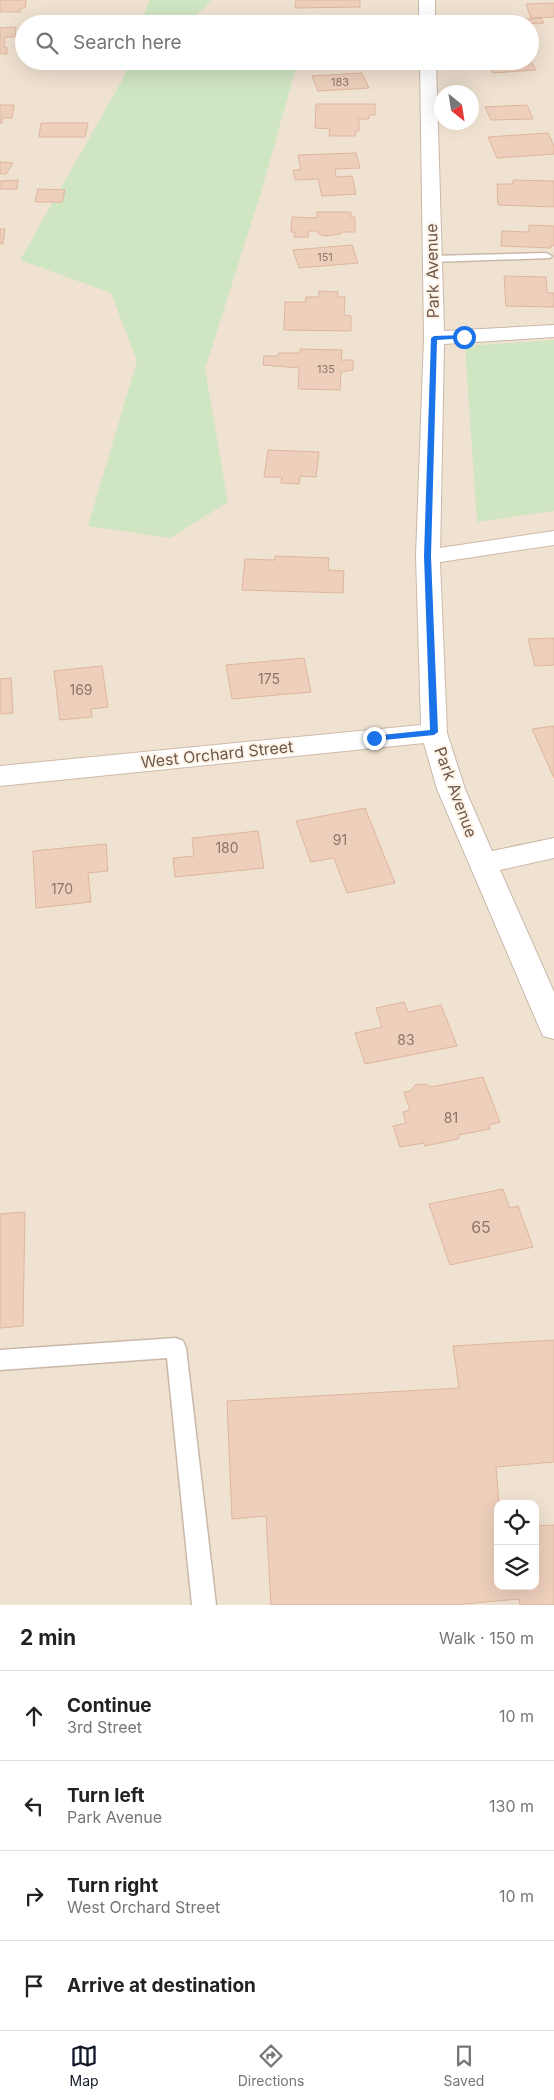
<!DOCTYPE html>
<meta charset="utf-8">
<style>
:root{--surface:#fff;--page:#f6f6f6;--text:#222;--muted:#767676;--line:#e0e0e0;--accent:#111827}
body{margin:0;font-family:Inter,sans-serif;background:var(--page);color:var(--text)}
.controls{position:absolute;right:15px;bottom:15px;display:grid;overflow:hidden;border-radius:10px;box-shadow:0 5px 20px #0002}
.controls button{width:45px;height:45px;display:grid;place-items:center;padding:0;border:0;border-bottom:1px solid var(--line);background:var(--surface);color:var(--text);font:25px sans-serif}
.compass{position:absolute;left:434px;top:85px;width:45px;height:45px;border-radius:50%;background:var(--surface);box-shadow:0 5px 20px #0002;rotate:150deg}
.stop{position:absolute;width:15px;height:15px;margin:-11px;border:4px solid #1a73e8;border-radius:50%;background:#fff}
.stop.end{background:#1a73e8;border-color:#fff;box-shadow:0 1px 5px #0008}
.list{margin:0;padding:0;list-style:none}
h2{display:flex;justify-content:space-between;align-items:center;height:65px;margin:0;padding:0 20px;font-size:21px}
h2 small{font-size:16px;font-weight:400;color:var(--muted)}
.list li{display:grid;grid-template-columns:32px 1fr auto;gap:15px;align-items:center;box-sizing:border-box;height:90px;padding:0 20px;border-top:1px solid var(--line)}
.list b{display:block;font-size:19px;white-space:nowrap}
.list p{margin:0;font-size:16px;white-space:nowrap;color:var(--muted)}
.list em{font-size:16px;font-style:normal;color:var(--muted)}
.icon{flex:none;width:28px;height:28px;fill:none;stroke:currentColor;stroke-width:2;stroke-linecap:round;stroke-linejoin:round}
.map{position:relative;flex:none;width:554px;height:1605px;overflow:hidden}
.search{position:absolute;background:var(--surface);box-shadow:0 5px 20px #0002;left:15px;right:15px;top:15px;height:55px;display:flex;align-items:center;gap:12px;box-sizing:border-box;padding:0 18px;border-radius:28px;color:var(--muted);font-size:19px}
.sheet{height:425px;background:var(--surface)}
nav{display:flex;justify-content:space-around;align-items:center;box-sizing:border-box;height:70px;border-top:1px solid var(--line);background:var(--surface);font-size:14px;color:var(--muted)}
nav a{display:grid;justify-items:center;gap:2px}
nav .on{color:var(--accent)}
.map>svg:first-child{display:block}
.residential{fill:#f0e2d1;fill-rule:evenodd}
.green{fill:#d0e5c2}
.building{fill:#edcfbb;stroke:#deb69d}
.lines{fill:none;stroke-linecap:round;stroke-linejoin:round}
.service-casing{stroke:#c9b8aa;stroke-width:3}
.minor-casing{stroke:#c9b8aa;stroke-width:2}
.secondary-casing{stroke:#cebaaa;stroke-width:2}
.service{fill:#fff;fill-rule:evenodd}
.minor{fill:#fff;fill-rule:evenodd}
.secondary{fill:#fff;fill-rule:evenodd}
.route{fill:#1a73e8}
.labels{text-anchor:middle;dominant-baseline:central;stroke-width:4;stroke-linejoin:round;paint-order:stroke}
.far-number-label{font-size:11px;fill:#8e7567}
.number-label{font-size:14px;fill:#8e7567}
.street-label{font-size:16px;fill:#6e574b;stroke:#fdf4e7}
.near-number-label{font-size:16px;fill:#8e7567}
</style>
<div class="map">
<svg width="554" height="1605" viewBox="0 0 554 1605">
<rect width="100%" height="100%" fill="#faf0e1"/>
<path class="residential" d="M0 0H554V1605H0ZM24 24H530V61H24ZM442 92H472V122H442ZM498 1504H535V1586H498Z"/>
<g class="green">
<path d="M149 0H212L187 24H141Z"/>
<path d="M129 61H298L261 192 205 369 228 502 170 538 88 526 137 361 111 293 20 260 125 75Z"/>
<path d="M554 340V511L477 522 465 346Z"/>
</g>
<g class="building">
<path d="M0 0H26L25 8H21L20 12H0Z"/>
<path d="M296 0H360V7L295 8Z"/>
<path d="M554 3V17L531 18 526 4Z"/>
<path d="M304 18 306 24H278L277 19Z"/>
<path d="M541 18 544 23 518 24 516 20Z"/>
<path d="M16 27 15 37H5L4 47H7V54H0V28Z"/>
<path d="M530 60 536 70 493 73 486 61Z"/>
<path d="M337 61H374V63L338 65Z"/>
<path d="M362 73 369 88 318 91 312 76Z"/>
<path d="M316 104H375V115H369V119H359V131H356L355 136H329L330 129 315 128Z"/>
<path d="M0 105H14L12 118H3L2 123H0Z"/>
<path d="M527 105 533 119 491 120 485 107Z"/>
<path d="M41 123H88L85 137H39Z"/>
<path d="M548 133 554 146V154L497 158 488 137Z"/>
<path d="M356 153 360 168 335 169 336 177 352 176 356 194 322 196 318 179 295 180 293 170H301L298 155Z"/>
<path d="M0 162 13 163 6 174H0Z"/>
<path d="M18 180 17 189H0V181Z"/>
<path d="M513 180 554 181V207L498 205 497 184H513Z"/>
<path d="M38 189 65 190 62 202H35Z"/>
<path d="M317 212H351V217H355V232H342L340 234 326 236 318 234V231H309L308 237H294L295 232H291L292 217 317 218Z"/>
<path d="M529 225 554 226V246L551 245V248L501 246 502 231 529 232Z"/>
<path d="M0 229H5L3 244H0Z"/>
<path d="M352 245 358 263 299 268 293 250Z"/>
<path d="M504 276 546 277 547 293H554V307L506 306Z"/>
<path d="M319 291 338 292V297H345L344 315 351 316V331L284 330 285 302H305L306 297H319Z"/>
<path d="M300 349 342 350 341 360H353V370L341 372 340 390 298 389 299 368 263 365 264 356H278L279 353H300Z"/>
<path d="M268 450 319 452 316 477 300 476 299 484 281 483 282 477H264Z"/>
<path d="M275 556 329 558 328 570 344 571 343 593 242 590 245 559 275 560Z"/>
<path d="M554 638V665L535 666 528 639Z"/>
<path d="M304 658 311 692 232 699 226 665Z"/>
<path d="M102 666 108 707 91 709 92 717 60 720 54 671Z"/>
<path d="M11 678 13 713 0 714V679Z"/>
<path d="M554 726V778L532 729Z"/>
<path d="M365 808 395 883 347 893 334 858 311 862 296 821Z"/>
<path d="M258 831 264 868 175 877 173 858 194 856 192 838Z"/>
<path d="M106 844 108 871 88 873 91 902 36 908 33 851Z"/>
<path d="M404 1002 408 1012 441 1005 457 1046 365 1064 355 1033 382 1027 376 1008Z"/>
<path d="M483 1077 500 1122 489 1125 490 1129 459 1135 458 1139 425 1146 424 1143 400 1147 393 1126 406 1123 403 1112 410 1110 404 1092 411 1091 415 1085 426 1084 430 1087Z"/>
<path d="M503 1189 510 1208 518 1206 533 1247 450 1265 429 1204Z"/>
<path d="M25 1212 23 1326 0 1328V1214Z"/>
<path d="M554 1340V1462L496 1467 499 1504H498V1586H535V1526L554 1525V1605H520L519 1599 453 1605H271L266 1516 232 1519 227 1401 459 1388 453 1346Z"/>
</g>
<g class="lines">
<defs>
<g id="service">
<path d="M546 253 552 256 550 258 432 262 426 259 432 256Z"/>
<path d="M176 1338 183 1341 186 1348 216 1605H192L167 1358 0 1370V1350Z"/>
</g>
<g id="minor">
<rect x="419" y="0" width="16" height="24"/>
<path d="M420 61H436L444 331 554 325V337L444 344 440 556 436 561 428 563 420 561 416 556 424 338Z"/>
<path d="M434 724 443 727 447 733 465 789 492 851 554 838V858L500 870 554 992V1039L543 1036 539 1027 437 789 421 733 425 727Z"/>
</g>
<path id="secondary" d="M554 531V545L440 562 447 733 443 739 434 742 0 786V766L421 725 416 556 420 551Z"/>
</defs>
<use href="#service" class="service-casing"/>
<use href="#minor" class="minor-casing"/>
<use href="#secondary" class="secondary-casing"/>
<use href="#service" class="service"/>
<use href="#minor" class="minor"/>
<use href="#secondary" class="secondary"/>
</g>
<path class="route" d="M464 335 467 338 437 340 431 556 438 732 434 735 374 741 370 738 372 736 430 730 424 556 431 338 434 336Z"/>
<g class="labels">
<g class="far-number-label">
<text x="340" y="82">183</text>
<text x="325" y="257">151</text>
<text x="326" y="369">135</text>
</g>
<g class="number-label">
<text x="269" y="678">175</text>
<text x="81" y="689">169</text>
<text x="340" y="839">91</text>
<text x="227" y="847">180</text>
<text x="62" y="888">170</text>
<text x="406" y="1039">83</text>
<text x="451" y="1117">81</text>
</g>
<g class="street-label">
<text transform="translate(432 271) rotate(-91)">Park Avenue</text>
<text transform="translate(217 754) rotate(-6)">West Orchard Street</text>
<text transform="translate(456 792) rotate(70)">Park Avenue</text>
</g>
<g class="near-number-label">
<text x="481" y="1227">65</text>
</g>
</g>
</svg>
<div class="controls">
<button><svg class="icon" aria-label="locate" viewBox="0 0 24 24"><circle cx="12" cy="12" r="6"/><path d="M12 2v4M12 18v4M2 12h4M18 12h4"/></svg></button>
<button><svg class="icon" aria-label="layers" viewBox="0 0 24 24"><path d="M12 4l9 5-9 5-9-5zM3 14l9 5 9-5"/></svg></button>
</div>
<svg class="compass" viewBox="-18 -18 36 36"><path d="M0-13l5 13h-10z" fill="#e53935"/><path d="M0 13l5-13h-10z" fill="#767676"/></svg>
<div class="stop" style="left:464px;top:337px"></div>
<div class="stop end" style="left:374px;top:738px"></div>
<div class="search"><svg class="icon" aria-label="search" viewBox="0 0 24 24"><circle cx="10" cy="10" r="6"/><path d="M15 15l6 6"/></svg>Search here</div>
</div>
<section class="sheet">
<h2>2 min<small>Walk · 150 m</small></h2>
<ul class="list">
<li><svg class="icon" aria-label="ahead" viewBox="0 0 24 24"><path d="M12 20V5M6 11l6-6 6 6"/></svg><div><b>Continue</b><p>3rd Street</p></div><em>10 m</em></li>
<li><svg class="icon" aria-label="left" viewBox="0 0 24 24"><path d="M17 20v-9H6M10 6l-5 5 5 5"/></svg><div><b>Turn left</b><p>Park Avenue</p></div><em>130 m</em></li>
<li><svg class="icon" aria-label="right" viewBox="0 0 24 24"><path d="M7 20v-9h11M14 6l5 5-5 5"/></svg><div><b>Turn right</b><p>West Orchard Street</p></div><em>10 m</em></li>
<li><svg class="icon" aria-label="arrive" viewBox="0 0 24 24"><path d="M6 21V4h12l-3 4 3 4H6"/></svg><div><b>Arrive at destination</b></div></li>
</ul>
</section>
<nav>
<a class="on"><svg class="icon" aria-label="map" viewBox="0 0 24 24"><path d="M3 6l6-2 6 2 6-2v14l-6 2-6-2-6 2zM9 4v14M15 6v14"/></svg>Map</a>
<a><svg class="icon" aria-label="directions" viewBox="0 0 24 24"><path d="M12 3l9 9-9 9-9-9zM9 14v-3h6M13 9l2 2-2 2"/></svg>Directions</a>
<a><svg class="icon" aria-label="saved" viewBox="0 0 24 24"><path d="M7 4h10v16l-5-4-5 4z"/></svg>Saved</a>
</nav>
